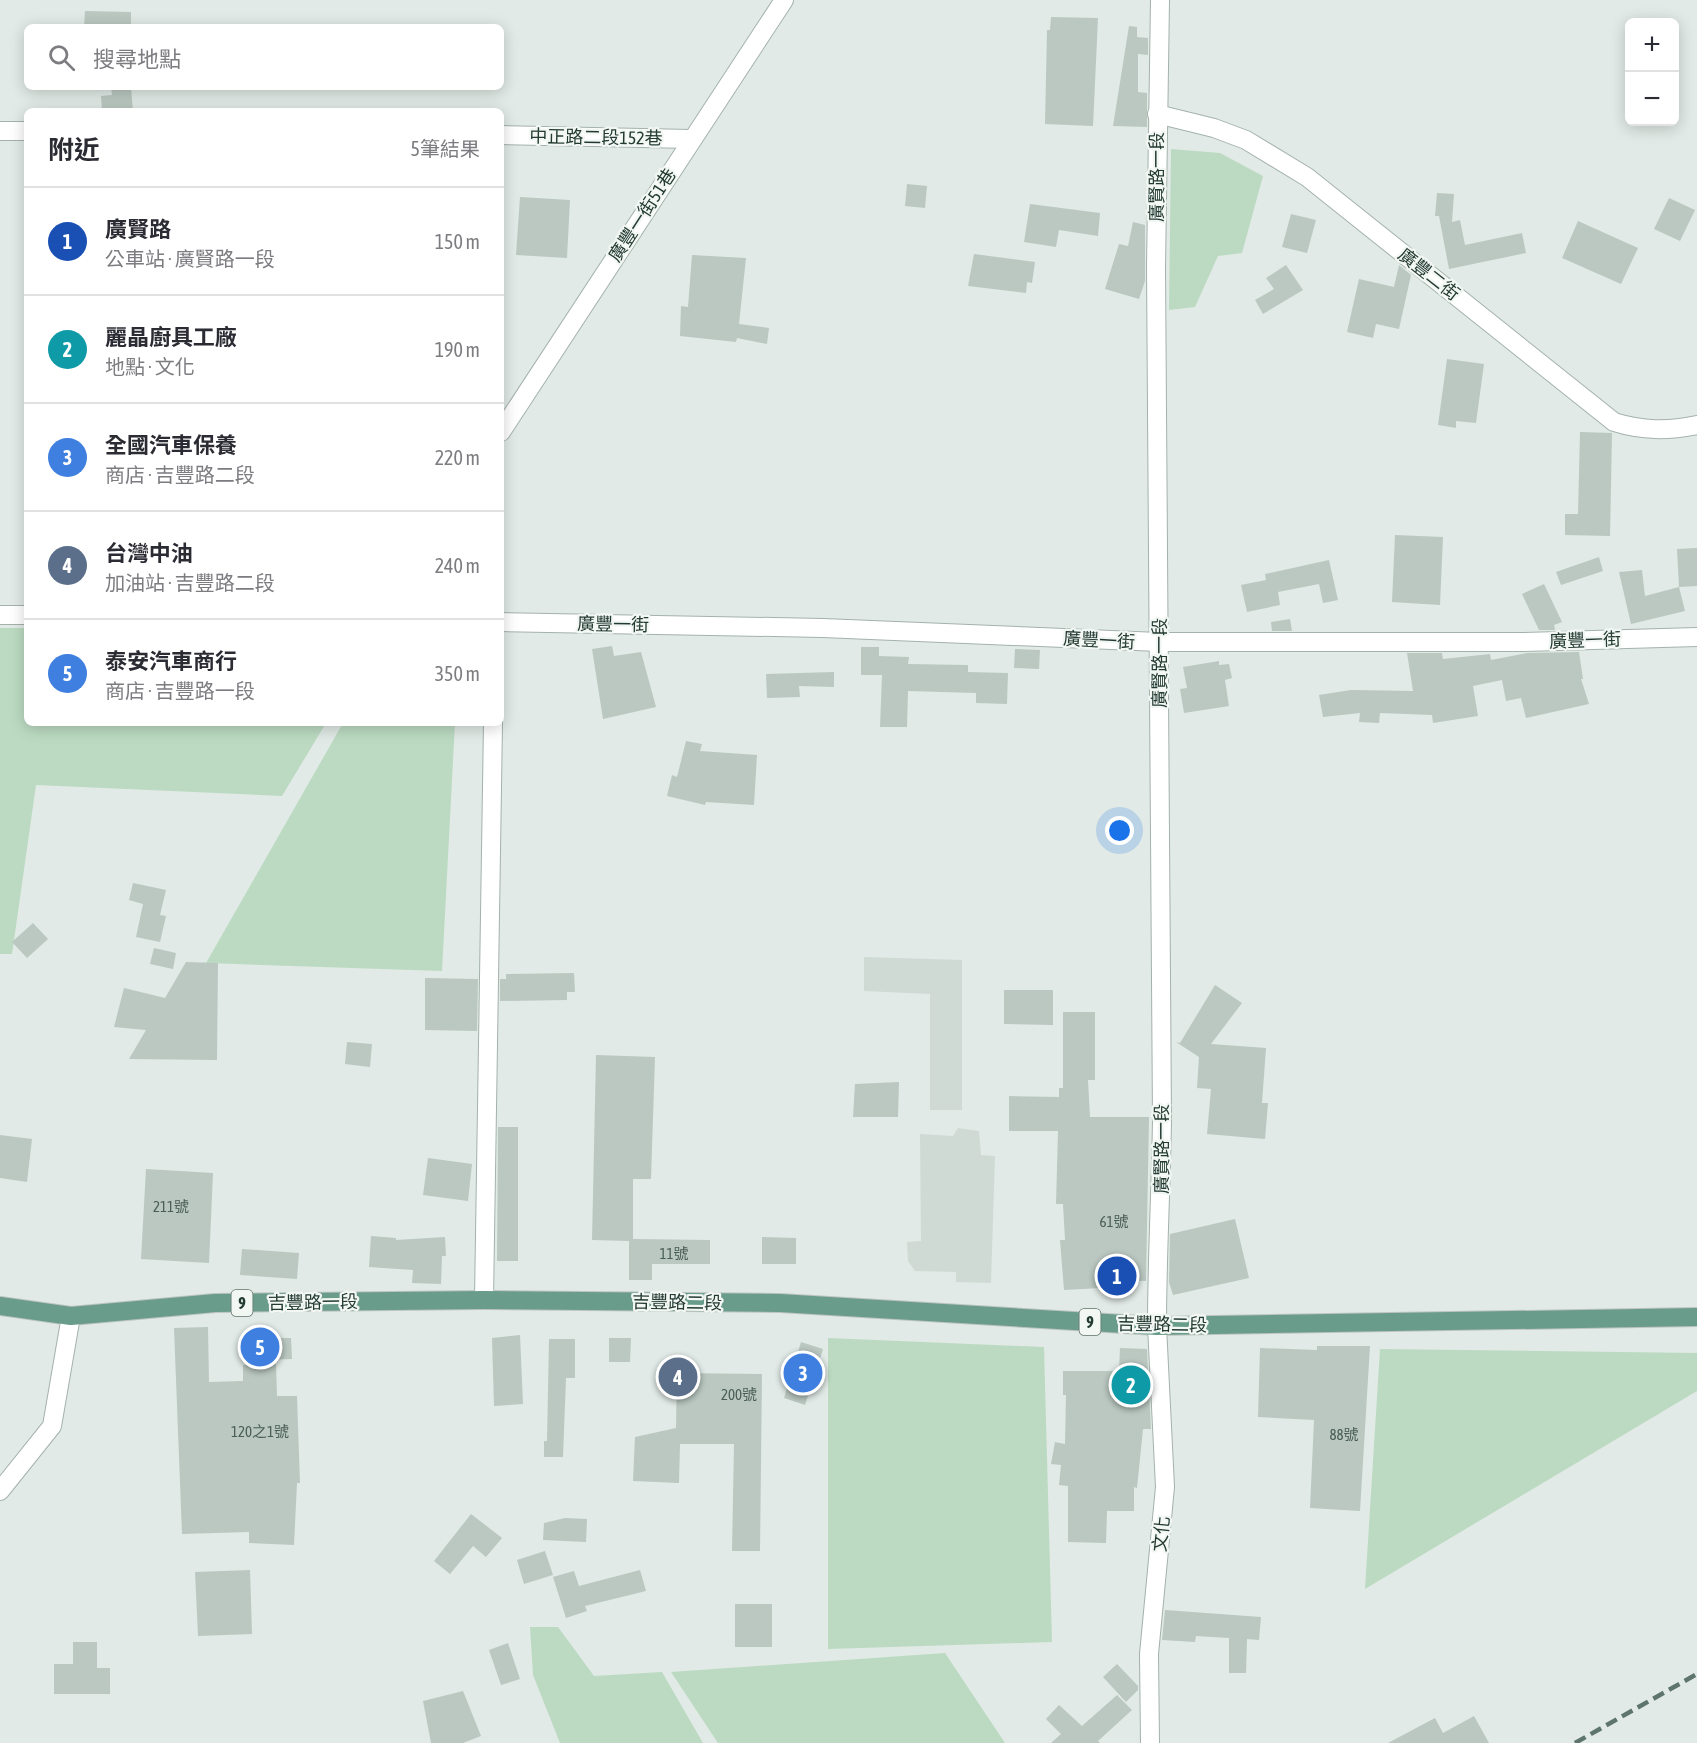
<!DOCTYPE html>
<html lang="zh-TW">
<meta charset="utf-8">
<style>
:root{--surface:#fff;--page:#f7f7f7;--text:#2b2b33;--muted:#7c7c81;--line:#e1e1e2;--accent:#ea580c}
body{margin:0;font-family:"Asap Condensed","Noto Sans TC",sans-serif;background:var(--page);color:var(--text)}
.controls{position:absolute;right:18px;top:18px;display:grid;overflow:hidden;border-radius:9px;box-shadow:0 3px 15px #0003}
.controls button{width:54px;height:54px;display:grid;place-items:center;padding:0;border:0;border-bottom:2px solid var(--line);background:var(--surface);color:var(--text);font:30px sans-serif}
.you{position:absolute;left:1120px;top:831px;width:21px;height:21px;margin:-15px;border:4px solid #fff;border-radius:50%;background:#1a73e8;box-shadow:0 0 0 9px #1a73e833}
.badge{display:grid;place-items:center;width:39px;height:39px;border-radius:50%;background:var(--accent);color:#fff;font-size:20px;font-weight:700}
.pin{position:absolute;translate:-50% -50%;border:3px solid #fff;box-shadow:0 2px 6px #0006}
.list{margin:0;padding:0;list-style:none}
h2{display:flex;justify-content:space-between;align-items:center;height:78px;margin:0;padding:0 24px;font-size:26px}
h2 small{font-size:20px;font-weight:400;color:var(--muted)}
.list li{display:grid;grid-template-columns:39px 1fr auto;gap:18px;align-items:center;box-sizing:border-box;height:108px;padding:0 24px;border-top:2px solid var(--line)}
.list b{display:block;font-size:22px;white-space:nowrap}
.list p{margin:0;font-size:20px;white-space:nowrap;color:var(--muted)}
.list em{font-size:20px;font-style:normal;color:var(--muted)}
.icon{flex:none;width:33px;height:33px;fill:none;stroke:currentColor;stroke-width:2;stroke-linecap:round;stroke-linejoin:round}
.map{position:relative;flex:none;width:1697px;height:1743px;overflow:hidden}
.search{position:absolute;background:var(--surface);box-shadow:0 3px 15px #0003;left:24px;top:24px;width:480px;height:66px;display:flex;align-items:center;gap:15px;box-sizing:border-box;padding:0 21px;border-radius:9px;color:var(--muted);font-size:22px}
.panel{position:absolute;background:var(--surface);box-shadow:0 3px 15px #0003;left:24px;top:108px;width:480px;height:618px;border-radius:9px}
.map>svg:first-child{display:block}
.built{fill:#d0dad5}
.green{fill:#bcdac2}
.building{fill:#bac8c1}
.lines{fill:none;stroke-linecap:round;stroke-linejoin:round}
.minor-casing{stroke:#a4b2ac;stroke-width:20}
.tertiary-casing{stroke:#a4b2ac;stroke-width:20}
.primary-casing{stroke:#bdc4c2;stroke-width:20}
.minor{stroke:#fff;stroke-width:18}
.tertiary{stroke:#fff;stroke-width:18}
.primary{stroke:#6a9c8b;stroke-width:18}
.rail{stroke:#5e756d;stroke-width:4.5;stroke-dasharray:12 6;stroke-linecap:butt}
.labels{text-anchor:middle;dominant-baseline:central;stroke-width:4.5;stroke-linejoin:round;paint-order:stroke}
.number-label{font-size:15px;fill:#495e56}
.shield{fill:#f2f7f4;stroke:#61736c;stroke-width:1.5}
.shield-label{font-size:16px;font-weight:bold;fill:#233a32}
.street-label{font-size:18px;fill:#233a32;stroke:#f2f7f4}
</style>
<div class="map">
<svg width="1697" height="1743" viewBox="0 0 1697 1743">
<rect width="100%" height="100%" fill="#e1eae6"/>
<g class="built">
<path d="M864 957 962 960V1110H930V994L864 991Z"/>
<path d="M958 1128 979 1131 981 1155 995 1156 991 1283 956 1282V1272L915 1271 908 1261 907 1242 921 1241 920 1134 953 1136Z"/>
</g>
<g class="green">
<path d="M1171 149 1220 153 1263 176 1242 253 1218 256 1195 307 1169 310Z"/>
<path d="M0 628H27V723H326L282 796 36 785 12 954H0Z"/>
<path d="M343 723H455L442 971 206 963Z"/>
<path d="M828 1338 1044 1347 1052 1642 828 1649Z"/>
<path d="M1380 1349 1697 1353V1391L1365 1589Z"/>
<path d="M558 1627 594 1676 662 1672 703 1743H560L533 1675 530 1627Z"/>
<path d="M945 1653 1005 1743H718L671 1672Z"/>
</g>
<g class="building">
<path d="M85 11 131 12V27H84Z"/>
<path d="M1051 17 1098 18 1093 126 1045 124 1047 30H1050Z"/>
<path d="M1129 26 1137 27V37L1148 38V55L1138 54V92L1147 93V127L1113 126Z"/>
<path d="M111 87H131L133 111H102L101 96 112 95Z"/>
<path d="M907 184 927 186 925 208 905 206Z"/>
<path d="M1437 193 1454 194 1452 222 1460 220 1465 245 1522 233 1526 253 1449 269 1439 216H1435Z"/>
<path d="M520 197 570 200 567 258 516 255Z"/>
<path d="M1669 198 1695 210 1680 241 1654 229Z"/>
<path d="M1030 204 1100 213 1098 236 1059 230 1056 247 1024 242Z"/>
<path d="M1291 214 1316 220 1307 253 1282 247Z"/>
<path d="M1578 221 1638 248 1621 284 1562 258Z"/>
<path d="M1133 222 1145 225V281L1139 299 1105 289 1119 244 1128 246Z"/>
<path d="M974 254 1035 262 1032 283 1027 282 1026 293 968 286Z"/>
<path d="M692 255 746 258 739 324 769 328 767 344 737 338 736 342 680 336 681 306 688 307Z"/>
<path d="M1286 265 1303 290 1263 314 1255 300 1274 289 1266 278Z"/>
<path d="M1399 265 1411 275 1399 329 1376 324 1373 338 1347 332 1359 279 1394 287Z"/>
<path d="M1447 359 1484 364 1476 423 1456 421V428L1438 425Z"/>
<path d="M1580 432 1612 433 1610 536 1565 535V514H1578Z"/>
<path d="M1395 535 1443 537 1440 605 1392 602Z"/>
<path d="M1697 548V586L1679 587 1677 549Z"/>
<path d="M1599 557 1603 571 1561 585 1556 572Z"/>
<path d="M1329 560 1338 600 1323 603 1319 584 1278 592 1280 605 1247 612 1241 585 1266 580 1265 574Z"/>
<path d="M1642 570 1645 596 1679 587 1685 611 1631 624 1619 572Z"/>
<path d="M1544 584 1562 622 1554 625 1555 630H1539L1522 594Z"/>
<path d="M1290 619 1292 631H1272L1271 622Z"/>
<path d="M612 646 614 656 641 652 656 707 603 719 592 649Z"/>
<path d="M861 647H879V656L909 657 908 664 968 665V672L1008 673 1007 704 976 703V693L908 691 907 727H880L882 675H861Z"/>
<path d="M1015 649 1040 650 1039 669 1014 668Z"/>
<path d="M1579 652 1583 679H1581L1589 704 1526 718 1521 698 1506 701 1502 680 1473 686 1478 716 1433 723 1432 715 1380 713 1379 723 1359 722 1360 713 1323 717 1319 695 1351 690 1413 691 1407 653H1442L1443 659 1490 654 1491 660 1527 653Z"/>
<path d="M1219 661V665L1229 664 1232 678 1225 680 1229 706 1184 713 1180 689 1187 688 1183 667Z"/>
<path d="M834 672V687L799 686 800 697 767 698 766 674Z"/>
<path d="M686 741 702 744 700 751 757 755 754 805 706 802 705 805 667 796 672 775 677 777Z"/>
<path d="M133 883 166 890 160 915 166 916 160 942 136 937 143 904 129 900Z"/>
<path d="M33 923 48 939 27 958 12 942Z"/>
<path d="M154 948 176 953 173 969 150 964Z"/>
<path d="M186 962 218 963 217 1060 129 1059 146 1030 114 1027 124 988 165 998Z"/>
<path d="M574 973 575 992H567V1000L500 1001V979H506V974Z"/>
<path d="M425 978 478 979 477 1031 425 1030Z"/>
<path d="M1215 985 1242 1003 1211 1044 1266 1048 1262 1103H1268L1265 1139 1207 1134 1211 1089 1197 1088 1199 1057 1176 1042 1180 1043Z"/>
<path d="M1004 990H1053V1025L1004 1024Z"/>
<path d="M1063 1012H1095V1080H1088L1090 1117H1149L1146 1281 1100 1280 1101 1288 1064 1290 1060 1240H1065L1063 1204H1056L1058 1131H1009V1096L1059 1097V1088H1063Z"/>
<path d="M347 1042 372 1044 370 1067 345 1064Z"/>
<path d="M596 1055 655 1057 651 1179H633V1239L710 1240V1264H652V1280H629V1241L592 1240Z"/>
<path d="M899 1082 898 1117H853L855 1084Z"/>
<path d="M498 1127H518V1261H497Z"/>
<path d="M0 1135 32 1139 27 1182 0 1178Z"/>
<path d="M428 1158 472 1164 468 1201 423 1195Z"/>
<path d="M146 1169 213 1173 209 1263 141 1259Z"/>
<path d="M1235 1219 1249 1278 1173 1295 1169 1282 1170 1234Z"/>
<path d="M371 1236 396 1238V1240L445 1237 446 1256H442L441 1284 412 1283 413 1270 369 1267Z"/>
<path d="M762 1237 796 1238V1264H762Z"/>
<path d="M242 1249 299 1253 297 1279 240 1275Z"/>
<path d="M208 1327 209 1382 243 1381V1365L276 1364 277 1396H297L300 1483H297L294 1545 249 1543V1532L182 1534 174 1328Z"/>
<path d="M520 1335 523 1404 494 1406 492 1338Z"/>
<path d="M265 1338H291L292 1359 265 1360Z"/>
<path d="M609 1338H631L630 1362H609Z"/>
<path d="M549 1339H575V1378H566L563 1457H544V1441H547Z"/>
<path d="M801 1342 823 1349 805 1405 784 1398Z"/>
<path d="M1317 1346H1370L1360 1511 1310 1508 1314 1420 1258 1417 1260 1348 1317 1350Z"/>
<path d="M1120 1348 1147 1349 1151 1429H1143L1137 1488 1134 1487V1511H1107L1106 1543 1068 1542V1486L1059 1485 1061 1465 1051 1464 1055 1442 1065 1444 1066 1395H1063V1371H1119Z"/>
<path d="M677 1373 762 1374 760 1551H732L734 1444H680L679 1483 633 1481 635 1437 676 1428Z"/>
<path d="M471 1514 502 1538 486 1557 473 1546 450 1574 434 1561Z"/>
<path d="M565 1518 587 1519 586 1542 543 1540 544 1523Z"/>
<path d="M545 1551 553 1575 524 1584 517 1560Z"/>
<path d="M250 1570 252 1634 198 1636 195 1572Z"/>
<path d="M640 1570 646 1591 585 1606 587 1611 566 1618 553 1577 574 1571 579 1586Z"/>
<rect x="735" y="1604" width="37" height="43"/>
<path d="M1165 1610 1261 1617 1259 1640 1247 1639 1246 1673H1229V1638L1196 1636 1195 1642 1162 1640Z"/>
<path d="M73 1642H97V1668H110V1694H54V1664H73Z"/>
<path d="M508 1643 520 1679 501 1685 489 1650Z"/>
<path d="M1117 1664 1138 1686V1690L1126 1702 1103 1677Z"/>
<path d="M463 1691 481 1736 463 1743H431L423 1701Z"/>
<path d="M1117 1695 1132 1710 1098 1741 1100 1743H1051L1061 1734 1046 1719 1059 1705 1082 1726Z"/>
<path d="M1474 1716 1489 1743H1388L1435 1718 1443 1733Z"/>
</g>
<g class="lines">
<defs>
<g id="minor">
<path d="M1157 114 1214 128 1246 140 1307 177 1614 422C1643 431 1668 431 1697 425"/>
<path d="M0 131H27"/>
<path d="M501 135 691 139"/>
<path d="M501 432 784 0"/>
<path d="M0 615H27"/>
<path d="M501 622 823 628 1159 642H1524L1697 637"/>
<path d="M484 1300 493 723"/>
<path d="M0 1491 52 1426 71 1316"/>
<path d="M1150 1743 1149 1654 1165 1487 1157 1326"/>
</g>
<path id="tertiary" d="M1157 1326C1157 1257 1161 1189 1162 1120L1156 268 1160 0"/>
<path id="primary" d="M0 1306 71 1316 215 1303 484 1300 780 1303 1157 1326 1697 1317"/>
</defs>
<use href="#minor" class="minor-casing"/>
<use href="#tertiary" class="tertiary-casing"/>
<use href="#primary" class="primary-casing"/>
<use href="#minor" class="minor"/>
<use href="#tertiary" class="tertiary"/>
<use href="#primary" class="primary"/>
<path class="rail" d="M1575 1743 1697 1674"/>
</g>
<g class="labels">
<g class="number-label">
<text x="171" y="1206">211號</text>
<text x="1114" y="1221">61號</text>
<text x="674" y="1253">11號</text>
<text x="739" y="1394">200號</text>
<text x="260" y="1431">120之1號</text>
<text x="1344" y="1434">88號</text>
</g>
<g class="shield">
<rect x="231.5" y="1290" width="21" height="26" rx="4.5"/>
<rect x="1079.5" y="1309" width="21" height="26" rx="4.5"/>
</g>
<g class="shield-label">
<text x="242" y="1303">9</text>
<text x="1090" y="1322">9</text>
</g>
<g class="street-label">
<text transform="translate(596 137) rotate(1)">中正路二段152巷</text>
<text transform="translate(1156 177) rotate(-90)">廣賢路一段</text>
<text transform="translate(642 215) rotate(-57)">廣豐一街51巷</text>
<text transform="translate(1429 274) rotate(38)">廣豐二街</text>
<text transform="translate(613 624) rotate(1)">廣豐一街</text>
<text transform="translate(1099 640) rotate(3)">廣豐一街</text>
<text transform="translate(1585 640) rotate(-2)">廣豐一街</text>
<text transform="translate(1159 663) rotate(-90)">廣賢路一段</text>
<text transform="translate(1161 1149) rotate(-90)">廣賢路一段</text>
<text transform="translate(313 1302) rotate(-1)">吉豐路一段</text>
<text transform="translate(677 1302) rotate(1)">吉豐路二段</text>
<text transform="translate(1162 1324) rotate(1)">吉豐路二段</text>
<text transform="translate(1161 1534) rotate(-84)">文化</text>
</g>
</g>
</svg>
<div class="controls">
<button>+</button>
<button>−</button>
</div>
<div class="you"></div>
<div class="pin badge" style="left:1117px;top:1276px;background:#1a4fb4">1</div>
<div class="pin badge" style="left:1131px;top:1385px;background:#0f9aa8">2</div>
<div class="pin badge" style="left:803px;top:1373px;background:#3f7fe0">3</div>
<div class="pin badge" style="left:678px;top:1377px;background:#5c6f8a">4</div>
<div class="pin badge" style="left:260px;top:1347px;background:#3f7fe0">5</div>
<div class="search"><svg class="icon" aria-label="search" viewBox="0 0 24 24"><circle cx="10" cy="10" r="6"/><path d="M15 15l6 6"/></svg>搜尋地點</div>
<section class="panel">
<h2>附近<small>5筆結果</small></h2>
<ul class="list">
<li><span class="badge" style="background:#1a4fb4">1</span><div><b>廣賢路</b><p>公車站 · 廣賢路一段</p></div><em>150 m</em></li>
<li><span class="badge" style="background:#0f9aa8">2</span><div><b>麗晶廚具工廠</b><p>地點 · 文化</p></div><em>190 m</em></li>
<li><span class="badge" style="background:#3f7fe0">3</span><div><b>全國汽車保養</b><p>商店 · 吉豐路二段</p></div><em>220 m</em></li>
<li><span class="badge" style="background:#5c6f8a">4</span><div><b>台灣中油</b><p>加油站 · 吉豐路二段</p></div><em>240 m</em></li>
<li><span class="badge" style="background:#3f7fe0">5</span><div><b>泰安汽車商行</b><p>商店 · 吉豐路一段</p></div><em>350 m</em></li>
</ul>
</section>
</div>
